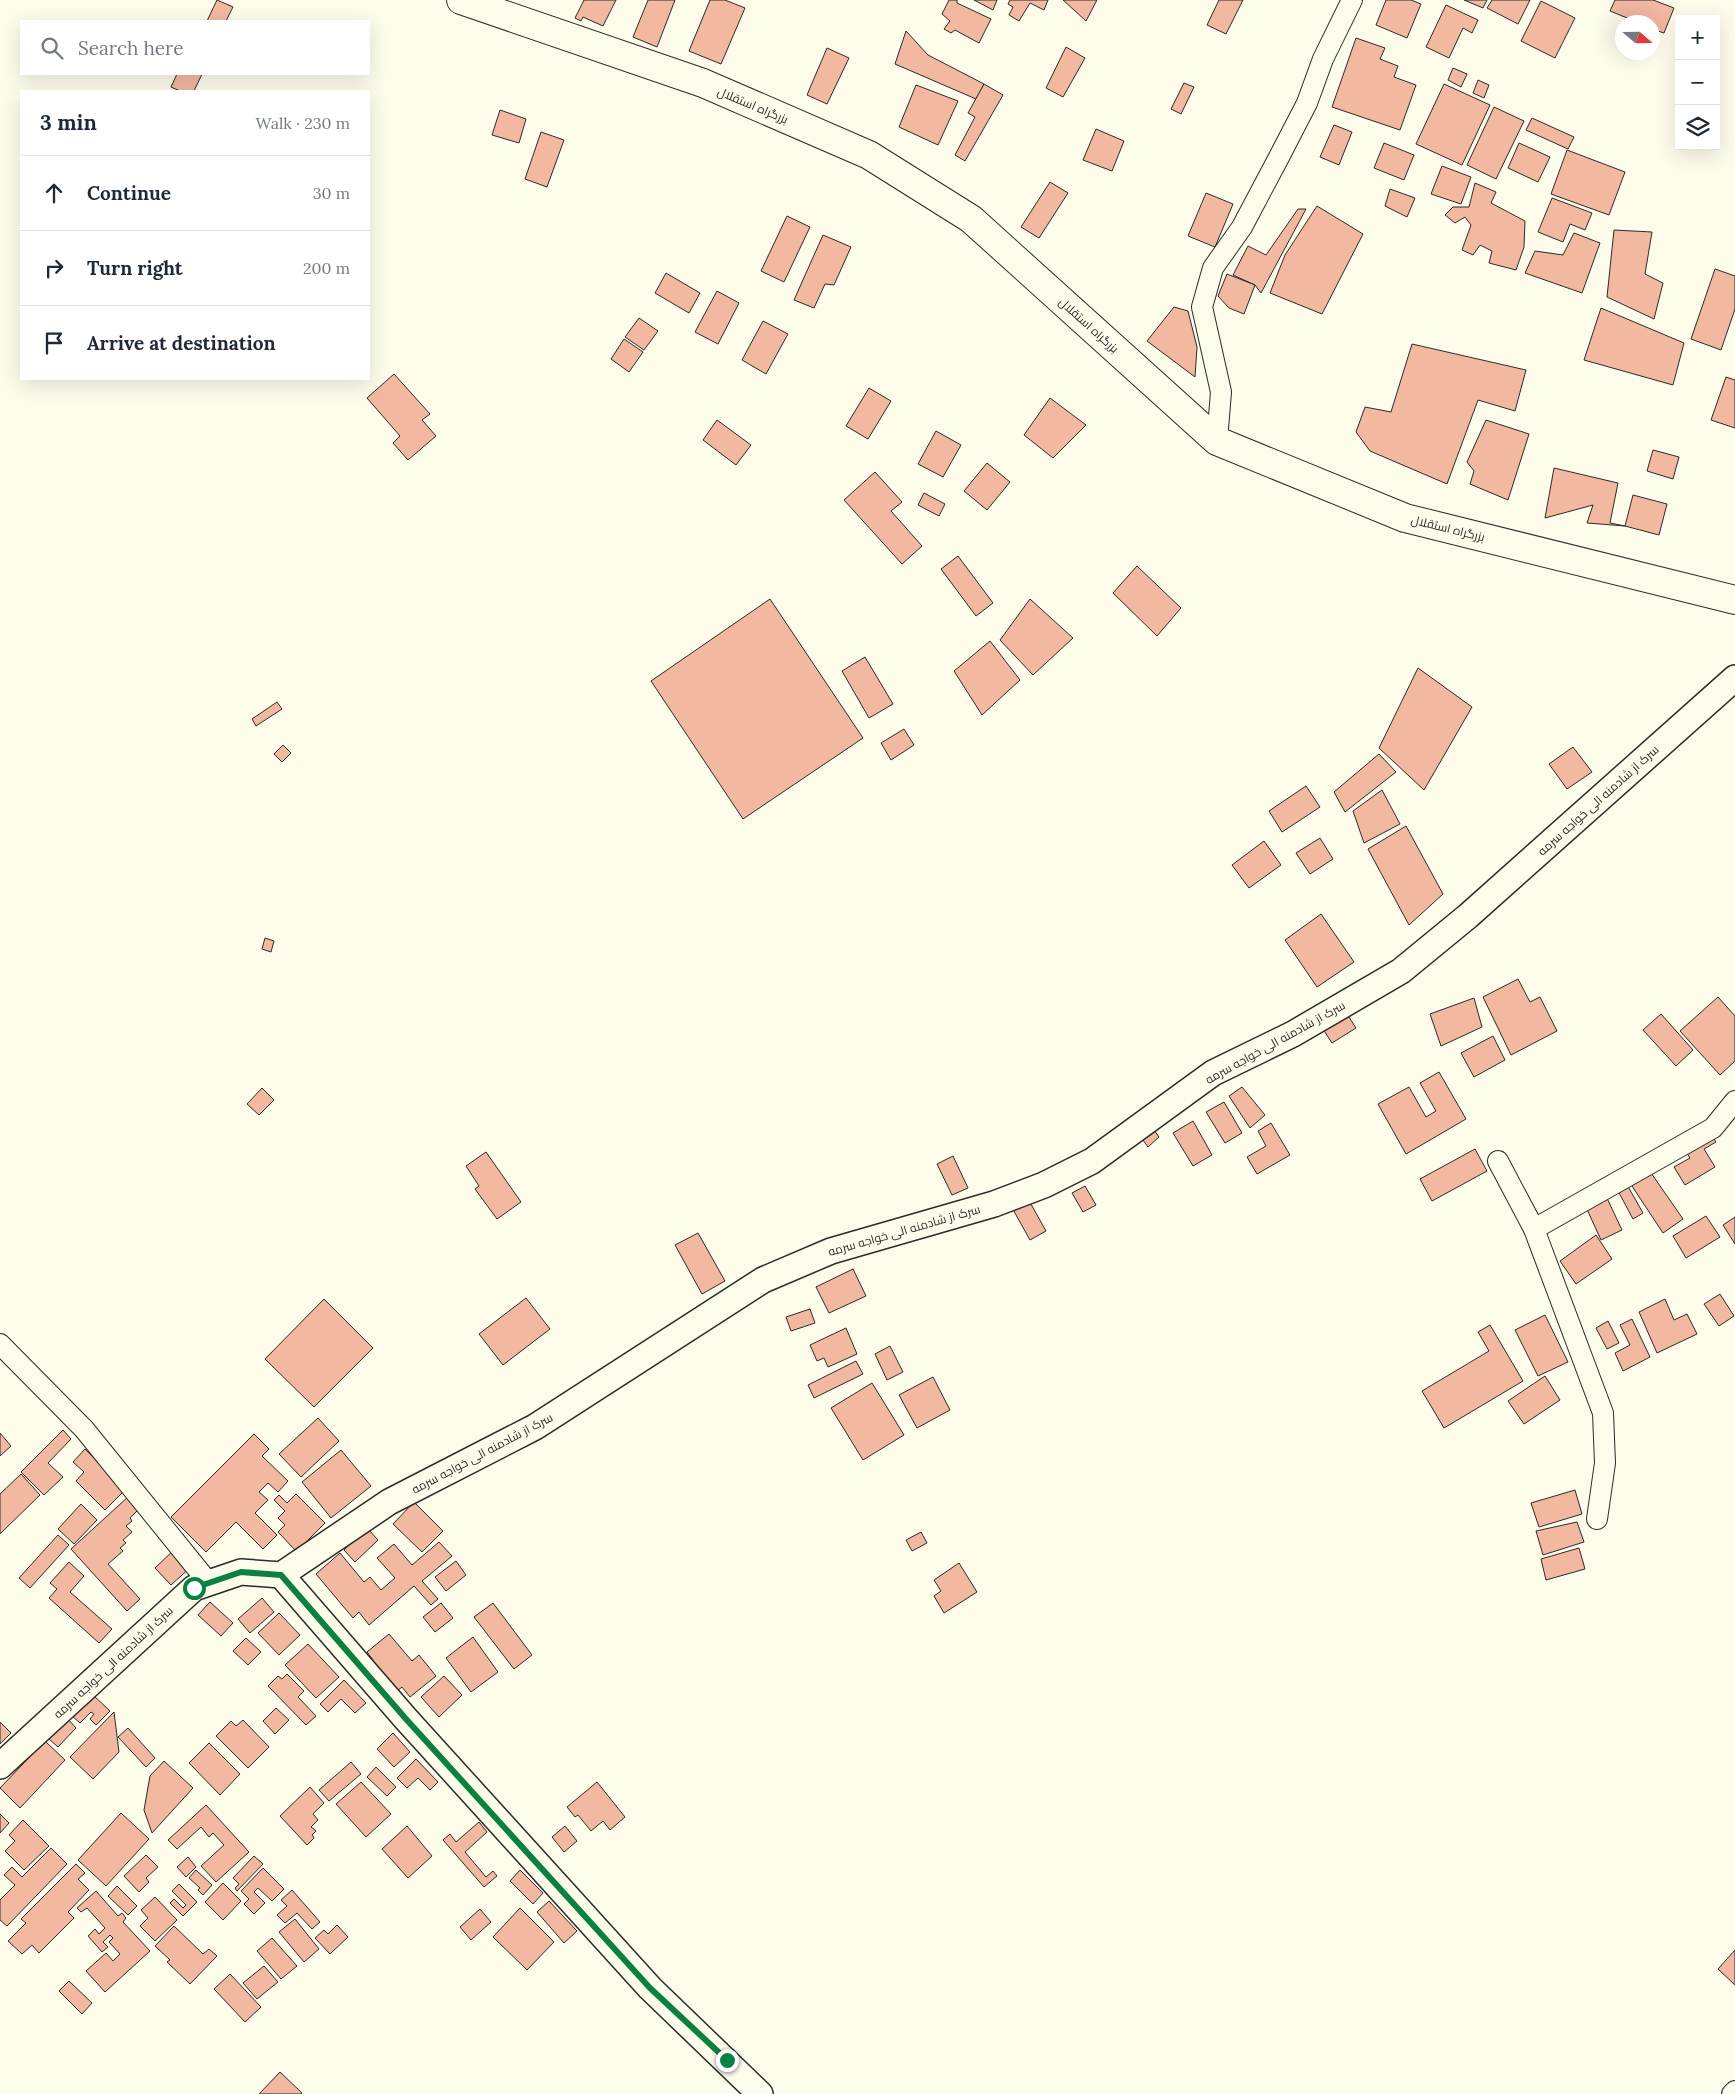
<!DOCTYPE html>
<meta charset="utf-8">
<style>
:root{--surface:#fff;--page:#f6f6f7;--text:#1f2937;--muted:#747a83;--line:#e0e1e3}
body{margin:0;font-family:Lora,Cairo,serif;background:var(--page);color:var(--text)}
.controls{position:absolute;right:15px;top:15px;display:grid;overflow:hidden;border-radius:0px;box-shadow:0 5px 20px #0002}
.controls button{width:45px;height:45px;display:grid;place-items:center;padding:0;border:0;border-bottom:1px solid var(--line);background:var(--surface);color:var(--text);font:25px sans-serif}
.compass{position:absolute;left:1615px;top:15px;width:45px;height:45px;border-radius:50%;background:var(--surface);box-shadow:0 5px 20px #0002;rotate:110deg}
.stop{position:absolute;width:15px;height:15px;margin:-11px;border:4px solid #0b8043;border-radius:50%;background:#fff}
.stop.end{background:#0b8043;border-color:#fff;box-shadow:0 1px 5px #0008}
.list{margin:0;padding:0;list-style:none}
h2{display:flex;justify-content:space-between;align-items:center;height:65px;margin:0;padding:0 20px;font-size:21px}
h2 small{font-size:16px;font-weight:400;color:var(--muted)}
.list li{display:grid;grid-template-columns:32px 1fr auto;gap:15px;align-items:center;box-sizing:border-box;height:75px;padding:0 20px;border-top:1px solid var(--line)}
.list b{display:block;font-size:19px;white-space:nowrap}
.list em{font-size:16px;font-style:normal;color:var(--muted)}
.icon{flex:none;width:28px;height:28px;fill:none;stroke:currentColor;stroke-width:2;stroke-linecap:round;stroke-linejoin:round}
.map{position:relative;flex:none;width:1735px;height:2094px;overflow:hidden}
.search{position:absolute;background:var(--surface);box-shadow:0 5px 20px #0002;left:20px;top:20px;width:350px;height:55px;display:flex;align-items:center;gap:12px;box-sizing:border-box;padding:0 18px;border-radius:0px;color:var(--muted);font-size:19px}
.panel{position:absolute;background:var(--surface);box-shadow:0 5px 20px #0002;left:20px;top:90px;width:350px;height:290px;border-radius:0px}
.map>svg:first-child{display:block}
.building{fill:#f2b8a0;stroke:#2b2b2b}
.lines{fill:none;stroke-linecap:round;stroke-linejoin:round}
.minor-casing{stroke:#2b2b2b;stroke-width:22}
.tertiary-casing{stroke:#2b2b2b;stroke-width:28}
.trunk-casing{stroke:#2b2b2b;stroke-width:30}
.minor{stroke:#fdfbea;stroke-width:20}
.tertiary{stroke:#fdfbea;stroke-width:25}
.trunk{stroke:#fdfbea;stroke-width:28}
.route{stroke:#0b8043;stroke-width:6}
.labels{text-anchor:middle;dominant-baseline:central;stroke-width:4;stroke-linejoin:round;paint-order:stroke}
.street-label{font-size:12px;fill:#2b2b2b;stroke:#fdfbea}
</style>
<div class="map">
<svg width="1735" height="2094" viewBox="0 0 1735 2094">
<rect width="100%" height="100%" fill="#fdfbea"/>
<g class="building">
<path d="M217 0 233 7 226 21H207Z"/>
<path d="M584 0H616L603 26 583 17 581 21 575 18Z"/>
<path d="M648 0H675L657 47 633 37Z"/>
<path d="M710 0H725L745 8 721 64 689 51Z"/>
<path d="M949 0H957V3L991 19 979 43 955 30 951 33 944 29 950 21 942 14Z"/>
<path d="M974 0H997L993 10Z"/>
<path d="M1010 0H1048L1044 10 1030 3 1019 21 1009 15 1013 7 1008 4Z"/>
<path d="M1063 0H1097L1086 21Z"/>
<path d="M1219 0H1243L1226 34 1207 25Z"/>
<path d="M1386 0H1411L1421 4 1407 38 1376 25Z"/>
<path d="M1464 0H1487L1483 8Z"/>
<path d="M1492 0H1530L1518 24 1487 8Z"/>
<path d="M1615 0H1653L1674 8 1664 33 1652 29V22H1637L1610 11Z"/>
<path d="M1541 1 1575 18 1555 58 1521 41Z"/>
<path d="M1446 5 1478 20 1472 33 1463 28 1449 58 1426 47Z"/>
<path d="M906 31 928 55 984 84 976 99 895 64Z"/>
<path d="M1356 38 1385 48 1380 59 1398 66 1394 77 1416 85 1400 130 1332 107Z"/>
<path d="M1066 47 1085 58 1063 97 1046 88Z"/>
<path d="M827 48 849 58 827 104 807 95Z"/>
<path d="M1453 68 1467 74 1461 87 1448 80Z"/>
<path d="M177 74H202L194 91H180L171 87Z"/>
<path d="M1478 80 1489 85 1484 98 1473 93Z"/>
<path d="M1184 83 1194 87 1181 114 1171 109Z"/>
<path d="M984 84 1003 95 965 161 955 155 975 117 968 113Z"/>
<path d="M1444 84 1490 105 1462 165 1416 144Z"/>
<path d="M916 85 958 101 938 145 899 127Z"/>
<path d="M1494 107 1524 121 1496 179 1467 165Z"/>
<path d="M500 110 526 119 519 143 492 135Z"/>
<path d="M1532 118 1574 137 1568 149 1526 130Z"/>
<path d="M1334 125 1352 132 1339 165 1320 157Z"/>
<path d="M1096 129 1124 141 1112 171 1083 160Z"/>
<path d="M541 132 564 140 547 187 525 179Z"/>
<path d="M1384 143 1414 155 1404 180 1374 168Z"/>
<path d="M1519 143 1550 157 1538 182 1508 168Z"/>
<path d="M1567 150 1625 172 1609 215 1551 194Z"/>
<path d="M1442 166 1471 177 1461 204 1431 194Z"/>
<path d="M1050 182 1068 193 1039 238 1021 227Z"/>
<path d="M1475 183 1496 192 1491 203 1525 221 1524 247 1516 270 1489 263 1492 251 1480 245 1473 255 1462 250 1471 225 1465 217 1455 223 1445 215 1453 207H1469Z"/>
<path d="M1390 189 1415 198 1407 217 1385 206Z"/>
<path d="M1206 193 1233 204 1215 247 1188 236Z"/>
<path d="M1552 198 1592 213 1585 230 1570 224 1563 242 1538 232Z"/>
<path d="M1317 206 1363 234 1322 314 1270 293 1285 255Z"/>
<path d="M1298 209H1306L1261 293 1255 285 1233 275 1248 246 1266 255Z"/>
<path d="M787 216 810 227 784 282 761 271Z"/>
<path d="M1614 230 1652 232 1645 274 1663 283 1654 319 1607 297Z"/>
<path d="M1574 233 1600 243 1582 293 1525 273 1535 251 1563 255Z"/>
<path d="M823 235 851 247 834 285 825 284 814 308 794 300Z"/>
<path d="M1715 269 1735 276V309L1721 350 1691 339Z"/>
<path d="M666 273 700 293 689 313 655 293Z"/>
<path d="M1227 274 1255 285 1244 314 1229 308 1218 296Z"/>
<path d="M717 291 739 303 718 344 695 332Z"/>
<path d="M1174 307 1188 311 1197 347 1195 377 1147 341Z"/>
<path d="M1601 308 1684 343 1673 385 1584 360Z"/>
<path d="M639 318 658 331 644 350 625 337Z"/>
<path d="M763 321 788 334 766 374 742 360Z"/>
<path d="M624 339 643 352 629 372 611 359Z"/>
<path d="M1412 344 1526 370 1515 411 1478 400 1447 484 1370 451 1356 432 1365 407 1391 412Z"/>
<path d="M394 374 430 414 422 420 436 436 408 460 393 443 400 436 367 398Z"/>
<path d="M1726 377 1735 380V428L1711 420Z"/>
<path d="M869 388 891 401 868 439 846 426Z"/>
<path d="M1050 398 1086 425 1053 458 1024 435Z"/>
<path d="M717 420 751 445 736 465 703 440Z"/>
<path d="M1486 420 1529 434 1508 500 1470 484 1474 471 1467 462Z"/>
<path d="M936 431 961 445 943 477 918 464Z"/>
<path d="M1653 450 1679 457 1673 479 1647 471Z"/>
<path d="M987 463 1010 482 987 510 964 491Z"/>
<path d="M1554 468 1618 483 1610 523 1625 526 1587 523 1593 505 1545 518Z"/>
<path d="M875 472 902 502 891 511 922 546 902 564 844 500Z"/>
<path d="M924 493 945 504 939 516 918 505Z"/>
<path d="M1633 495 1667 504 1659 535 1625 526Z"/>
<path d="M958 556 993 603 976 616 941 569Z"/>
<path d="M1137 566 1181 608 1157 636 1113 593Z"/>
<path d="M770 599 863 738 743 819 651 681Z"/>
<path d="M1030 599 1073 638 1033 675 1000 640Z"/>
<path d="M990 641 1020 680 982 715 954 671Z"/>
<path d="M865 657 893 704 869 718 842 671Z"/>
<path d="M1418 668 1472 707 1424 790 1379 748Z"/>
<path d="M277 702 282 709 256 726 252 719Z"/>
<path d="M904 729 914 745 891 760 881 743Z"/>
<path d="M283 745 291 753 282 762 274 754Z"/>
<path d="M1573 747 1592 772 1567 789 1549 764Z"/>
<path d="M1379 754 1396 772 1345 812 1334 792Z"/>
<path d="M1306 786 1320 807 1282 832 1269 811Z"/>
<path d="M1382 790 1400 824 1364 843 1353 811Z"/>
<path d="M1406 826 1443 894 1409 925 1368 849Z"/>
<path d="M1320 838 1333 859 1310 874 1296 853Z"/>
<path d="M1264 841 1281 865 1249 888 1232 865Z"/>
<path d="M1321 914 1354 962 1317 987 1285 940Z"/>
<path d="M265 938 274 941 271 952 262 949Z"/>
<path d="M1518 979 1530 1002 1540 997 1557 1031 1511 1055 1483 997Z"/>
<path d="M1718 997 1735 1016V1061L1720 1075 1680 1031Z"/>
<path d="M1474 998 1482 1027 1441 1046 1430 1014Z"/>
<path d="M1345 1011 1356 1028 1332 1043 1321 1026Z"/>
<path d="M1661 1014 1693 1050 1676 1066 1643 1030Z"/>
<path d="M1493 1036 1505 1060 1474 1077 1461 1053Z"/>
<path d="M1439 1072 1466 1119 1406 1154 1378 1104 1409 1087 1426 1117 1436 1111 1420 1083Z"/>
<path d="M1242 1087 1265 1115 1250 1128 1229 1096Z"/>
<path d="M262 1088 274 1100 259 1115 247 1104Z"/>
<path d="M1224 1102 1242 1133 1225 1143 1206 1112Z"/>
<path d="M1193 1121 1212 1155 1193 1166 1173 1133Z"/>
<path d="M1149 1123 1159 1137 1148 1147 1137 1132Z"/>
<path d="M1271 1123 1290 1155 1257 1174 1247 1157 1266 1146 1258 1131Z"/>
<path d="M1709 1131 1716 1142 1704 1149 1715 1167 1685 1185 1674 1167 1690 1158 1683 1147Z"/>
<path d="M1475 1149 1487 1171 1432 1201 1420 1179Z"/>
<path d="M486 1152 521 1202 497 1219 475 1189 479 1186 466 1166Z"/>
<path d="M953 1156 968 1188 952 1195 937 1164Z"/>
<path d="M1649 1170 1683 1219 1663 1233 1630 1183Z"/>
<path d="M1626 1183 1643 1213 1633 1219 1617 1189Z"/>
<path d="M1085 1186 1096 1205 1083 1212 1072 1193Z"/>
<path d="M1606 1196 1622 1230 1601 1240 1585 1205Z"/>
<path d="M1027 1197 1046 1231 1030 1240 1011 1206Z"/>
<path d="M1706 1216 1720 1237 1686 1258 1673 1236Z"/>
<path d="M1735 1217V1244L1723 1225Z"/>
<path d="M698 1233 725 1281 702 1294 675 1245Z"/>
<path d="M1596 1235 1612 1259 1576 1284 1560 1261Z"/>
<path d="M853 1269 866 1296 829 1313 816 1287Z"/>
<path d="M1720 1294 1734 1316 1719 1326 1704 1304Z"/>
<path d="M526 1298 550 1329 503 1365 479 1334Z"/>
<path d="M324 1299 373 1348 314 1407 265 1359Z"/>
<path d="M1665 1299 1674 1320 1687 1314 1697 1334 1657 1353 1639 1312Z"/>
<path d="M810 1309 815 1323 791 1331 786 1317Z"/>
<path d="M1545 1315 1568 1362 1538 1376 1515 1330Z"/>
<path d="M1632 1319 1650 1357 1623 1371 1615 1353 1630 1345 1620 1325Z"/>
<path d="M1608 1321 1619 1343 1607 1349 1596 1328Z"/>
<path d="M1490 1325 1523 1381 1444 1428 1422 1391 1489 1351 1478 1332Z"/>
<path d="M846 1328 857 1354 828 1367 824 1358 817 1361 810 1345Z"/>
<path d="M890 1346 903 1372 887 1380 875 1354Z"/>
<path d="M856 1361 863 1374 814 1398 808 1385Z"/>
<path d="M1545 1376 1560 1400 1524 1424 1508 1401Z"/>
<path d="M933 1377 950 1410 917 1428 899 1395Z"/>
<path d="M872 1383 904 1435 863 1460 831 1408Z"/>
<path d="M318 1418 339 1441 301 1477 279 1454Z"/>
<path d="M63 1430 71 1439 48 1463 63 1477 44 1495 21 1472Z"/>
<path d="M0 1433 11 1446 0 1456Z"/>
<path d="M254 1434 269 1449 262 1456 288 1481 278 1492 268 1483 259 1492 268 1500 255 1513 277 1535 263 1549 236 1522 206 1552 171 1517Z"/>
<path d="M85 1449 125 1490 105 1510 76 1481 84 1472 73 1462Z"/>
<path d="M341 1450 371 1486 331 1518 302 1482Z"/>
<path d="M21 1474 40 1495 0 1534V1494Z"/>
<path d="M1575 1490 1582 1514 1539 1527 1531 1503Z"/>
<path d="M296 1494 325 1523 287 1561 296 1551 278 1532 285 1525 278 1518 285 1511 274 1500 279 1495 287 1503Z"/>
<path d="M129 1496 140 1508 130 1518 132 1521 126 1526 132 1532 123 1540 126 1543 120 1548 123 1551 108 1564 140 1599 127 1611 71 1549Z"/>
<path d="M414 1502 443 1531 422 1552 393 1524Z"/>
<path d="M81 1504 97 1520 74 1544 58 1529Z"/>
<path d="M1577 1522 1584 1542 1543 1555 1536 1531Z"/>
<path d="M367 1528 378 1540 355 1562 344 1550Z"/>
<path d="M921 1532 927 1543 912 1551 906 1540Z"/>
<path d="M58 1535 69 1545 30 1588 19 1578Z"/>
<path d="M439 1542 452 1556 422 1581 438 1599 431 1605 414 1586 369 1625 359 1612 353 1618 316 1574 340 1553 364 1582 370 1577 381 1590 395 1578 377 1558 394 1544 412 1565Z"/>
<path d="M176 1548 192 1566 171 1585 155 1568Z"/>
<path d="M1579 1548 1585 1569 1546 1580 1541 1559Z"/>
<path d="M456 1561 466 1575 446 1591 435 1577Z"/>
<path d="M69 1562 84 1576 70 1592 112 1629 99 1643 49 1598 57 1589 50 1583Z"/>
<path d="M959 1563 977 1592 944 1613 934 1596 941 1591 934 1580Z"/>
<path d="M262 1598 274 1612 250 1633 238 1619Z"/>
<path d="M210 1602 233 1623 221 1636 198 1615Z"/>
<path d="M441 1603 453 1618 435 1632 423 1617Z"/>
<path d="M493 1603 532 1655 514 1669 474 1617Z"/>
<path d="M279 1613 300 1635 279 1655 258 1633Z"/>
<path d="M389 1634 412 1661 419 1655 436 1676 410 1697 402 1687 396 1692 369 1664 373 1660 367 1652Z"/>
<path d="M473 1637 498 1672 471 1692 446 1658Z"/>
<path d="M246 1638 261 1652 248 1665 233 1651Z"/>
<path d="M308 1644 339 1677 316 1698 285 1665Z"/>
<path d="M287 1674 304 1691 298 1697 316 1716 306 1725 268 1686 278 1676 282 1679Z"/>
<path d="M444 1676 462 1695 439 1717 421 1697Z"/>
<path d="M344 1680 366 1703 355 1713 341 1699 328 1712 320 1704Z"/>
<path d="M92 1694 110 1711 96 1725 90 1719 94 1714 91 1712 80 1723 71 1715Z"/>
<path d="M276 1708 289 1720 275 1734 263 1721Z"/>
<path d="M114 1712 119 1752 93 1779 70 1757Z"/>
<path d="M68 1719 76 1728 58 1747 49 1739Z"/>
<path d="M243 1720 269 1747 248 1768 216 1736 231 1721 236 1726Z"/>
<path d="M0 1722 11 1733 0 1744Z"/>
<path d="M128 1728 155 1758 146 1767 118 1737Z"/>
<path d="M393 1733 410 1752 394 1767 377 1749Z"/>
<path d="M45 1741 65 1760 20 1808 0 1788Z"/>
<path d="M209 1743 240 1774 220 1795 189 1763Z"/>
<path d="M416 1759 438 1782 430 1790 418 1778 407 1788 397 1778Z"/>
<path d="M164 1761 193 1788 152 1833 144 1810 150 1776Z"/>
<path d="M351 1762 361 1774 329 1801 319 1790Z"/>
<path d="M376 1767 396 1787 387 1796 367 1777Z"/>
<path d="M361 1782 391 1814 366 1837 336 1804Z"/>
<path d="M597 1782 625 1817 610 1830 603 1821 591 1831 578 1815 575 1817 567 1807Z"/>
<path d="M310 1787 324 1803 313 1814 318 1820 311 1827 316 1831 312 1835 314 1838 307 1845 280 1816Z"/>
<path d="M206 1805 249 1852 216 1882 201 1866 224 1845 213 1833 209 1837 201 1827 177 1849 168 1840Z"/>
<path d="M121 1813 149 1839 106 1886 78 1860Z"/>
<path d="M0 1814 9 1823 0 1833Z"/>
<path d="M23 1820 49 1846 24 1870 5 1851 15 1841 9 1835Z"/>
<path d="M479 1822 487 1832 465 1852 486 1877 493 1871 497 1876 484 1887 443 1840 450 1834 456 1842Z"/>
<path d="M407 1826 432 1856 408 1878 382 1849Z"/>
<path d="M565 1826 577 1841 564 1852 552 1837Z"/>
<path d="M51 1848 67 1864 7 1926 0 1920V1900L15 1885 4 1875 12 1867 22 1877Z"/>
<path d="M146 1855 158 1867 146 1878 149 1882 139 1892 124 1876Z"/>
<path d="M254 1856 263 1864 237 1891 235 1888 239 1884 233 1878Z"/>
<path d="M188 1857 196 1867 186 1877 177 1867Z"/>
<path d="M76 1864 85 1873 78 1879 89 1890 68 1912 74 1918 39 1953 32 1945 22 1954 8 1941 26 1923 21 1919Z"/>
<path d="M263 1868 284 1889 272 1901 258 1888 254 1892 265 1903 254 1914 244 1904 249 1899 241 1891Z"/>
<path d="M196 1870 212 1885 203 1895 198 1890 200 1888 189 1878Z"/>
<path d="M520 1870 543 1893 533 1904 510 1881Z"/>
<path d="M223 1883 241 1901 223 1920 205 1902Z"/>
<path d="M179 1884 197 1902 183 1916 170 1903 174 1899 183 1908 186 1905 172 1891Z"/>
<path d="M117 1886 137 1906 128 1915 108 1896Z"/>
<path d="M292 1890 320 1922 312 1929 297 1913 285 1923 277 1915 287 1906 281 1900Z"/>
<path d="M96 1891 118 1916 122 1913 126 1918 123 1922 150 1951 105 1992 86 1971 106 1953 113 1961 120 1954 109 1942 113 1938 110 1935 103 1942 108 1947 102 1952 88 1936 95 1929 99 1934 105 1928 87 1908 81 1912 77 1908Z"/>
<path d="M155 1897 177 1920 155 1941 140 1926 148 1918 141 1910Z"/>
<path d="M549 1901 577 1931 564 1943 537 1912Z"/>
<path d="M520 1908 554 1942 527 1970 493 1937Z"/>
<path d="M480 1909 491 1922 471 1940 460 1927Z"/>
<path d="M295 1919 319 1949 304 1962 279 1932Z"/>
<path d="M337 1925 348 1937 330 1954 315 1938 324 1930 328 1934Z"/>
<path d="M174 1926 203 1954 209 1949 217 1956 190 1984 167 1962 170 1960 155 1946Z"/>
<path d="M272 1938 297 1966 281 1979 257 1951Z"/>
<path d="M1735 1950V1985L1718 1969Z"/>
<path d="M264 1966 278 1982 257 1999 243 1983Z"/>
<path d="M230 1974 261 2007 245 2022 214 1989Z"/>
<path d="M69 1981 92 2003 82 2014 59 1991Z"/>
<path d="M280 2072 302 2093 301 2094H259Z"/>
</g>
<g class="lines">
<defs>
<g id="minor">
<path d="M1217 441 1221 392 1202 307 1213 268 1242 227 1278 159 1307 103 1323 59 1352 0"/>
<path d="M1498 1161 1534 1229 1603 1413 1605 1463 1597 1519"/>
<path d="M1534 1229 1713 1128 1735 1101"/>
<path d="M0 1344 84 1429 208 1582"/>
<path d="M1732 2094 1735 2091"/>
</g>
<g id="tertiary">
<path d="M281 1575 406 1719 650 1988 760 2094"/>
<path d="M0 1766 194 1588 241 1572 281 1575 389 1502 535 1427 763 1280 831 1251 994 1204 1044 1185 1092 1161 1213 1073 1293 1034 1401 971 1468 916 1735 678"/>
</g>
<path id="trunk" d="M461 0 703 83 869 155 971 219 1217 441 1405 518 1735 600"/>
</defs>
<use href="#minor" class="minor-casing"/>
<use href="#tertiary" class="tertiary-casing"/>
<use href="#trunk" class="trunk-casing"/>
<use href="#minor" class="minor"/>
<use href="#tertiary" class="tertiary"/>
<use href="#trunk" class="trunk"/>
</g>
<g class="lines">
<path class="route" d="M194 1588 241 1572 281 1575 406 1719 650 1988 727 2060"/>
</g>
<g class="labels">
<g class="street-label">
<text transform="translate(753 105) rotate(23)">بزرگراه استقلال</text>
<text transform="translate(1089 325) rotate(42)">بزرگراه استقلال</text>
<text transform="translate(1448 528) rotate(14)">بزرگراه استقلال</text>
<text transform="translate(1598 800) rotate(-42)">سرک از شادمنه الی خواجه سرمه</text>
<text transform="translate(1275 1042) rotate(-29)">سرک از شادمنه الی خواجه سرمه</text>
<text transform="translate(904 1230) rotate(-16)">سرک از شادمنه الی خواجه سرمه</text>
<text transform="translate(482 1453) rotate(-28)">سرک از شادمنه الی خواجه سرمه</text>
<text transform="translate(113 1662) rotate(-43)">سرک از شادمنه الی خواجه سرمه</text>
</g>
</g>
</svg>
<div class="controls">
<button>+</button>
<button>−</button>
<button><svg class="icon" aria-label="layers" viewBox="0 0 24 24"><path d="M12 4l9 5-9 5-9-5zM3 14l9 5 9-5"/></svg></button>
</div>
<svg class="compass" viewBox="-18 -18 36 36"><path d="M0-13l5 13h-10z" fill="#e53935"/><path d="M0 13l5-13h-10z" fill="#747a83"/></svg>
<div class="stop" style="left:194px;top:1588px"></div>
<div class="stop end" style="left:727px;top:2060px"></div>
<div class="search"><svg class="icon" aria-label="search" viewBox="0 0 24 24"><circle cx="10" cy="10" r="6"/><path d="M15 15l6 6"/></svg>Search here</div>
<section class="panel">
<h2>3 min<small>Walk · 230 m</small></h2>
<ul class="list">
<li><svg class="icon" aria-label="ahead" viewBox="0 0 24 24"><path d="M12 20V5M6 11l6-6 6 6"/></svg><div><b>Continue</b></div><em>30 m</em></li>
<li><svg class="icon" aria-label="right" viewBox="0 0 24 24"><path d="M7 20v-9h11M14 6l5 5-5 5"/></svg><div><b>Turn right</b></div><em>200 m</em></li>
<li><svg class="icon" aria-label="arrive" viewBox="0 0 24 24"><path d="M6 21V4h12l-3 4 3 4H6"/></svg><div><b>Arrive at destination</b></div></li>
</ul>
</section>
</div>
